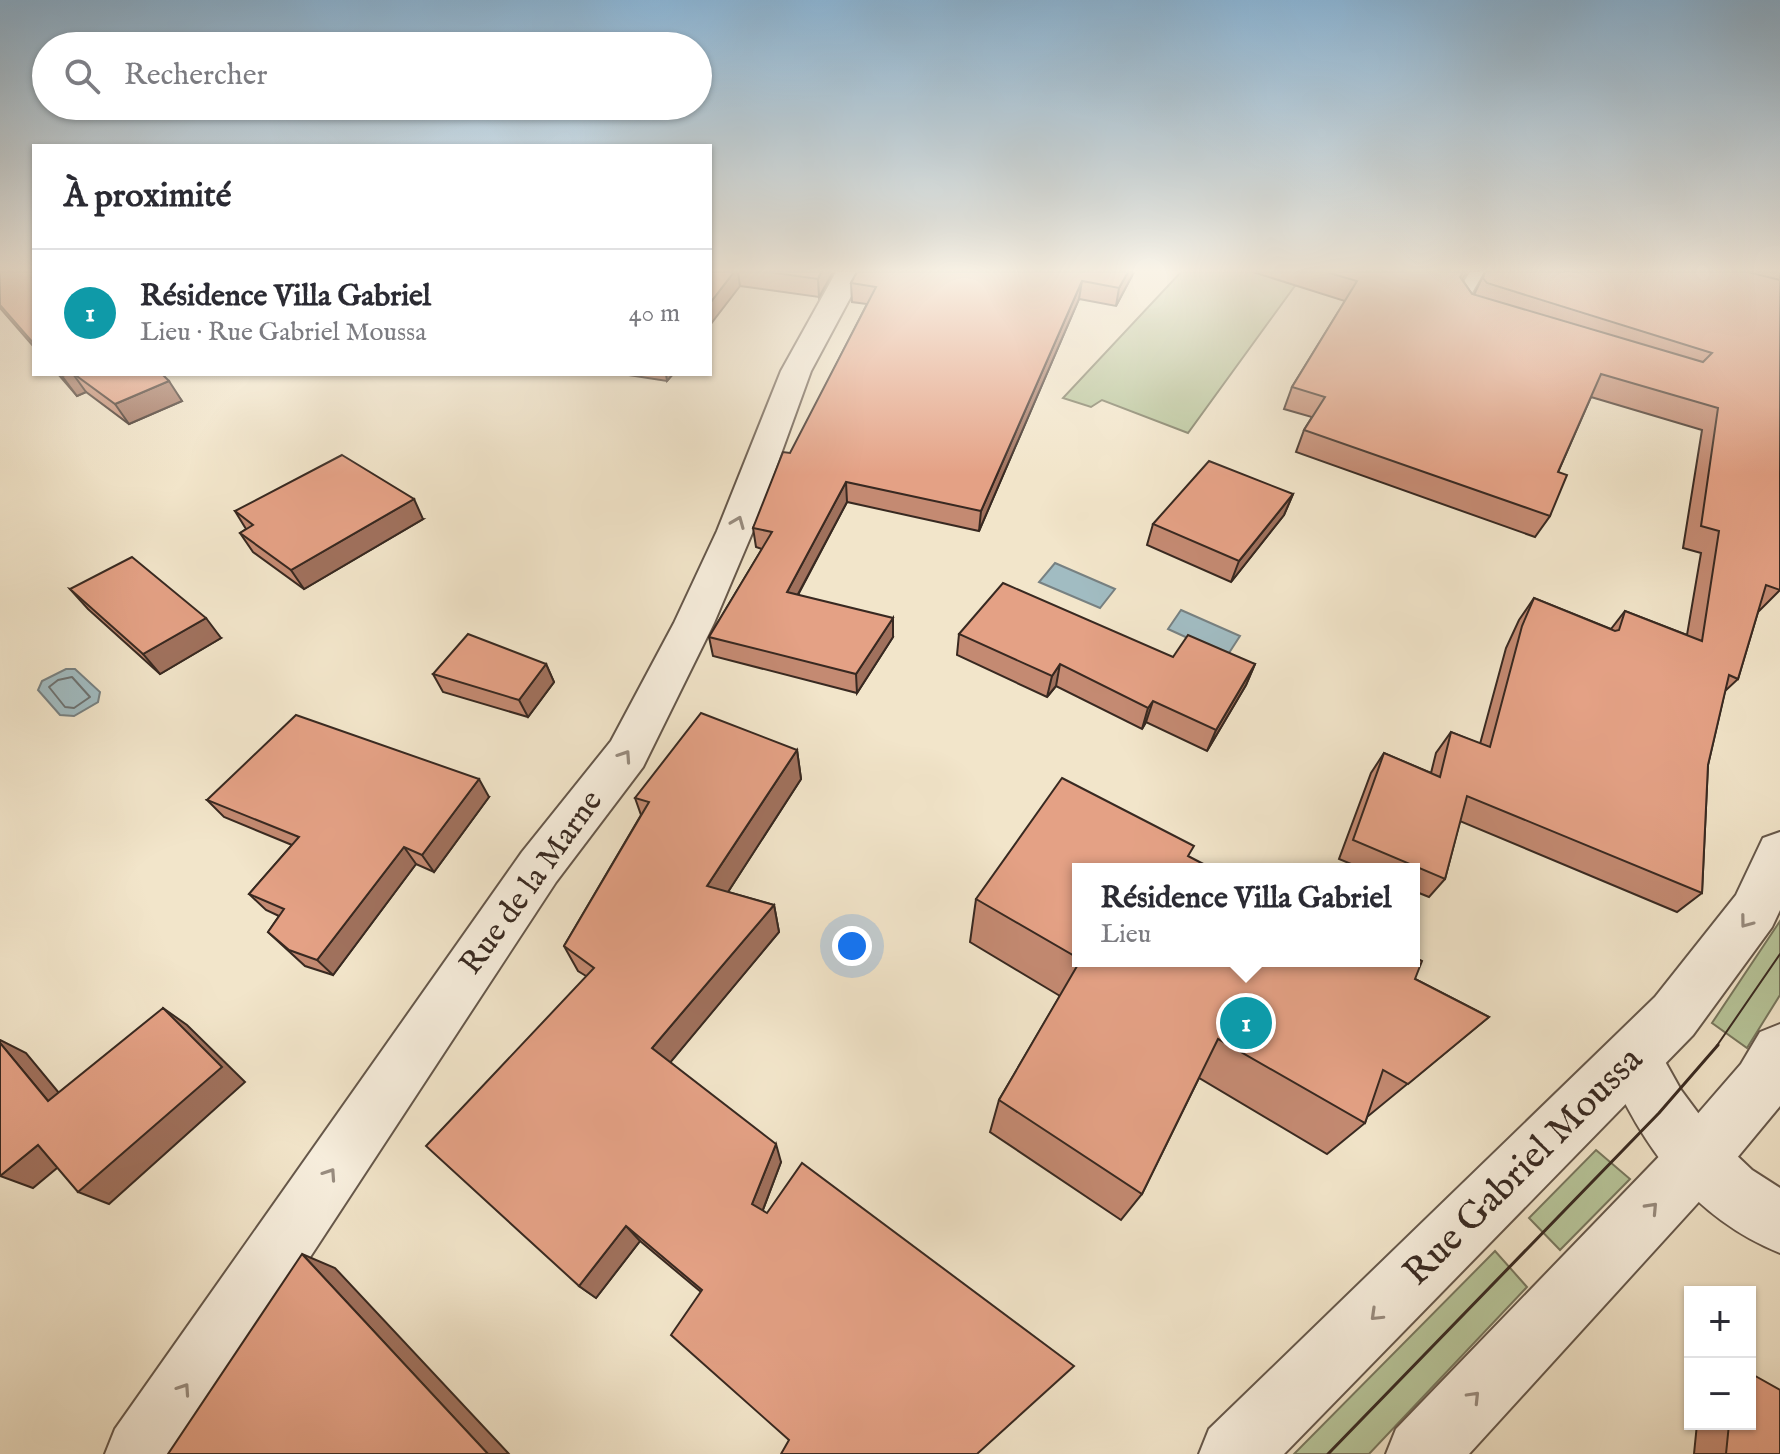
<!DOCTYPE html>
<html lang="fr">
<meta charset="utf-8">
<style>
:root{--surface:#fff;--page:#f2f2f3;--text:#2b2b33;--muted:#7c7c81;--line:#e1e1e2;--accent:#8f2418}
body{margin:0;font-family:"IM FELL English",serif;background:var(--page);color:var(--text)}
.controls{position:absolute;right:24px;bottom:24px;display:grid;overflow:hidden;border-radius:0px;box-shadow:0 2px 6px #0004}
.controls button{width:72px;height:72px;display:grid;place-items:center;padding:0;border:0;border-bottom:2px solid var(--line);background:var(--surface);color:var(--text);font:40px sans-serif}
.you{position:absolute;left:852px;top:946px;width:28px;height:28px;margin:-20px;border:6px solid #fff;border-radius:50%;background:#1a73e8;box-shadow:0 0 0 12px #1a73e833}
.badge{display:grid;place-items:center;width:52px;height:52px;border-radius:50%;background:var(--accent);color:#fff;font-size:26px;font-weight:700}
.pin{position:absolute;translate:-50% -50%;border:4px solid #fff;box-shadow:0 2px 8px #0006}
.popup{position:absolute;left:1072px;top:863px;width:348px;height:104px;box-sizing:border-box;display:grid;place-content:center;border-radius:0px;background:var(--surface);filter:drop-shadow(0 2px 6px #0005);font-size:26px;white-space:nowrap;color:var(--muted)}
.popup b{font-size:30px;color:var(--text)}
.popup::after{content:'';position:absolute;left:50%;top:100%;margin-left:-16px;border:16px solid transparent;border-top-color:var(--surface)}
.list{margin:0;padding:0;list-style:none}
h2{display:flex;justify-content:space-between;align-items:center;height:104px;margin:0;padding:0 32px;font-size:34px}
h2 small{font-size:26px;font-weight:400;color:var(--muted)}
.list li{display:grid;grid-template-columns:52px 1fr auto;gap:24px;align-items:center;box-sizing:border-box;height:128px;padding:0 32px;border-top:2px solid var(--line)}
.list b{display:block;font-size:30px;white-space:nowrap}
.list p{margin:0;font-size:26px;white-space:nowrap;color:var(--muted)}
.list em{font-size:26px;font-style:normal;color:var(--muted)}
.icon{flex:none;width:44px;height:44px;fill:none;stroke:currentColor;stroke-width:2;stroke-linecap:round;stroke-linejoin:round}
.map{position:relative;flex:none;width:1780px;height:1454px;overflow:hidden}
.search{position:absolute;background:var(--surface);box-shadow:0 2px 6px #0004;left:32px;top:32px;width:680px;height:88px;display:flex;align-items:center;gap:20px;box-sizing:border-box;padding:0 28px;border-radius:44px;color:var(--muted);font-size:30px}
.panel{position:absolute;background:var(--surface);box-shadow:0 2px 6px #0004;left:32px;top:144px;width:680px;height:232px;border-radius:0px}
.map>svg:first-child{display:block}
.green{fill:#b7c59a;stroke:#78775e;stroke-width:2}
.water{fill:#a1bcc2;stroke:#778182;stroke-width:2}
.lines{fill:none;stroke-linecap:round;stroke-linejoin:round}
.shore{stroke:#6c7272;stroke-width:2}
.service-casing{stroke:#66584b;stroke-width:4}
.minor-casing{stroke:#66584b;stroke-width:4}
.tertiary-casing{stroke:#66584b;stroke-width:4}
.service{fill:#f7eedd;fill-rule:evenodd}
.minor{fill:#f7eedd;fill-rule:evenodd}
.tertiary{fill:#f7eedd;fill-rule:evenodd}
.tram-far1{stroke:#382921;stroke-width:2}
.tram{stroke:#382921;stroke-width:3}
.wall{fill:#c48a72;stroke:#382921;stroke-width:2}
.shaded-wall{fill:#a0715d;stroke:#382921;stroke-width:2}
.building{fill:#e4a185;stroke:#382921;stroke-width:2}
.oneway{stroke:#988c7f}
.labels{text-anchor:middle;dominant-baseline:central;stroke-width:7;stroke-linejoin:round;paint-order:stroke}
.street-label{font-size:32px;fill:#382921;stroke:#f7eedd}
.near-street-label{font-size:38px;fill:#382921;stroke:#f7eedd}
</style>
<div class="map">
<svg width="1780" height="1454" viewBox="0 0 1780 1454">
<rect width="100%" height="100%" fill="#f2e5ca"/>
<filter id="stains"><feTurbulence type="fractalNoise" baseFrequency=".0025" numOctaves="4"/><feColorMatrix values="0 0 0 0 .2 0 0 0 0 .09 0 0 0 0 .02 0 0 0 .5 -.17"/></filter>
<radialGradient id="worn" r=".72"><stop offset=".6" stop-color="#630" stop-opacity="0"/><stop offset="1" stop-color="#630" stop-opacity=".3"/></radialGradient>
<g class="green">
<path d="M1181 272H1305L1188 433 1102 400 1091 407 1063 398Z"/>
<path d="M1780 921V995L1747 1048 1712 1023Z"/>
<path d="M1596 1150 1630 1179 1560 1250 1529 1218Z"/>
<path d="M1495 1251 1527 1287 1369 1454H1294Z"/>
</g>
<g class="water">
<path d="M1055 563 1115 589 1100 608 1039 582Z"/>
<path d="M1181 610 1240 636 1227 656 1168 629Z"/>
<path d="M66 669H75L100 692 98 702 74 716 60 715 38 690 42 681Z"/>
</g>
<g class="lines">
<path class="shore" d="M72 677 90 697 74 708 65 707 49 687 58 680Z"/>
<defs>
<path id="service" d="M1470 272H1484L1469 298 1481 311 1473 316 1453 299Z"/>
<g id="minor">
<path d="M836 272H864L811 371 753 531 714 623 643 767 556 882 181 1454H105L115 1429 522 852 611 741 674 623 717 531 781 371Z"/>
<path d="M1633 1032 1653 1040 1681 1090 1713 1133 1752 1170 1780 1188V1253C1692 1217 1641 1146 1605 1060L1613 1040Z"/>
</g>
<g id="tertiary">
<path d="M1780 832V910L1772 927 1693 1035 1284 1454H1199L1209 1429 1655 997 1736 895 1763 838Z"/>
<path d="M1780 1024V1106L1717 1182 1469 1454H1386L1396 1429 1675 1140 1741 1064 1760 1032Z"/>
</g>
</defs>
<use href="#service" class="service-casing"/>
<use href="#minor" class="minor-casing"/>
<use href="#tertiary" class="tertiary-casing"/>
<use href="#service" class="service"/>
<use href="#minor" class="minor"/>
<use href="#tertiary" class="tertiary"/>
<path class="tram-far1" d="M1716 1047 1780 954"/>
<path class="tram" d="M1328 1454 1659 1113 1718 1045"/>
</g>
<g class="wall">
<path d="M0 272H34V347L0 308Z"/>
<path d="M710 272H833L819 297 740 286Z"/>
<path d="M857 272H1134L1116 306 1079 299 979 531 847 502 798 595 893 637 857 693 713 656 709 637 762 549 756 547 753 528 867 304 852 302 851 283Z"/>
<path d="M1253 272H1467L1462 279 1472 294 1474 295 1485 272H1780V590L1758 612 1738 679 1725 691 1708 765 1702 893 1677 912 1460 821 1445 879 1429 897 1414 891V869H1363L1339 859 1371 773 1384 753 1431 773 1436 753 1451 732 1480 744 1506 648 1519 620 1534 598 1611 629 1625 611 1687 635 1701 553 1683 548 1702 430 1591 397 1558 472 1550 516 1535 537 1296 452 1304 430 1312 417 1284 409 1292 387 1345 301Z"/>
<path d="M58 374H162L182 401 129 424 86 392 77 396Z"/>
<path d="M622 374H673L667 381Z"/>
<path d="M1293 494 1284 515 1231 582 1147 545 1153 524Z"/>
<path d="M235 511 423 519 304 589 253 552 240 533 246 529Z"/>
<path d="M70 589 221 638 160 674 88 609Z"/>
<path d="M959 634 1173 657 1255 664 1246 685 1207 751 1146 722 1142 729 1056 686 1047 697 957 655Z"/>
<path d="M546 664 554 682 528 717 443 692 433 674Z"/>
<path d="M797 750 801 779 728 892 774 905 779 932 670 1062 781 1162 763 1210 789 1440 701 1292 640 1241 596 1298 579 1286 586 976 578 971 564 946 641 815 635 798Z"/>
<path d="M489 797 434 872 416 864 333 975 305 966 268 932 279 916 266 910 249 894 292 845 224 817 207 800Z"/>
<path d="M1078 869V961H1414L1415 979 1489 1017 1367 1117 1365 1123 1327 1154 1199 1078 1142 1194 1121 1220 990 1132 999 1100 1060 996 970 942 976 899Z"/>
<path d="M1697 1424H1750L1780 1454H1694Z"/>
</g>
<g class="shaded-wall">
<path d="M734 272H738L740 286 710 325V303Z"/>
<path d="M821 272H833L819 297 818 279Z"/>
<path d="M1128 272H1134L1116 306 1119 288Z"/>
<path d="M1082 281 1079 299 979 531 981 511Z"/>
<path d="M68 374H73L86 392 77 396 62 376Z"/>
<path d="M666 374H673L667 381Z"/>
<path d="M169 381 182 401 129 424 115 404Z"/>
<path d="M846 482 847 502 789 611 787 592Z"/>
<path d="M1293 494 1284 515 1231 582 1239 561Z"/>
<path d="M414 499 423 519 304 589 291 570Z"/>
<path d="M206 618 221 638 160 674 143 654Z"/>
<path d="M893 618V637L857 693 856 674Z"/>
<path d="M546 664 554 682 528 717 519 700Z"/>
<path d="M1060 664 1056 686 1047 697 1052 676Z"/>
<path d="M1255 664 1246 685 1207 751 1216 730Z"/>
<path d="M1153 701 1146 722 1142 729 1148 708Z"/>
<path d="M797 750 801 779 715 912 707 886Z"/>
<path d="M479 779 489 797 434 872 422 855Z"/>
<path d="M404 847 416 864 333 975 317 960Z"/>
<path d="M774 905 779 932 664 1070 652 1048Z"/>
<path d="M163 1008 187 1025 245 1082 109 1204 78 1192Z"/>
<path d="M0 1040 26 1053 78 1116 48 1101 0 1043Z"/>
<path d="M776 1144 781 1162 759 1220 752 1204Z"/>
<path d="M38 1145 69 1158 33 1188 0 1176Z"/>
<path d="M626 1226 640 1241 596 1298 579 1286Z"/>
<path d="M302 1254 335 1268 509 1454H488Z"/>
</g>
<g class="building">
<path d="M0 272H34V344L0 305Z"/>
<path d="M710 272H734L710 303Z"/>
<path d="M768 272H821L818 279Z"/>
<path d="M857 272H1128L1119 288 1082 281 981 511 846 482 787 592 893 618 856 674 709 637 772 532 753 528 783 452 790 453 876 287 851 283Z"/>
<path d="M1326 272H1463L1460 277 1472 294 1703 362 1712 353 1487 283 1483 278 1485 272H1748L1780 280V590L1766 585 1738 679 1729 675 1708 765 1702 893 1467 796 1445 879 1353 840 1384 753 1440 777 1451 732 1490 747 1522 626 1534 598 1615 631 1619 630 1625 611 1702 641 1719 531 1701 526 1718 408 1601 374 1558 472 1567 475 1550 516 1304 430 1325 397 1292 387 1357 281Z"/>
<path d="M74 374H162L169 381 115 404Z"/>
<path d="M342 455 414 499 291 570 240 533 253 525 235 511Z"/>
<path d="M1209 461 1293 494 1239 561 1153 524Z"/>
<path d="M132 557 206 618 143 654 70 589Z"/>
<path d="M1003 583 1173 657 1188 635 1255 664 1216 730 1153 701 1148 708 1060 664 1052 676 959 634Z"/>
<path d="M468 634 546 664 519 700 433 674Z"/>
<path d="M701 713 797 750 707 886 774 905 652 1048 776 1144 752 1204 767 1213 802 1163 1074 1366 977 1454H781L789 1440 671 1335 702 1290 626 1226 579 1286 426 1146 594 968 564 946 649 802 635 798Z"/>
<path d="M296 715 479 779 422 855 404 847 317 960 289 950 268 932 284 909 249 894 299 837 207 800Z"/>
<path d="M1062 778 1194 846 1188 856 1213 869H1078V958L976 899Z"/>
<path d="M1414 957 1422 961 1415 979 1489 1017 1408 1084 1383 1070 1365 1123 1218 1039 1142 1194 999 1100 1080 961H1414Z"/>
<path d="M163 1008 222 1067 78 1192 38 1145 0 1176V1043L48 1101Z"/>
<path d="M302 1254 488 1454H168Z"/>
<path d="M1750 1373 1780 1390V1454H1726L1729 1424H1750Z"/>
</g>
<defs><path id="oneway-chevron" d="M-2-3.5L2.5 0L-2 3.5" fill="none" stroke-width="1.6" stroke-linecap="round" stroke-linejoin="round" transform="scale(2)"/></defs>
<g class="oneway">
<use href="#oneway-chevron" transform="translate(738 522) rotate(-68)"/>
<use href="#oneway-chevron" transform="translate(625 756) rotate(-56)"/>
<use href="#oneway-chevron" transform="translate(1746 922) rotate(127)"/>
<use href="#oneway-chevron" transform="translate(330 1174) rotate(-56)"/>
<use href="#oneway-chevron" transform="translate(1652 1208) rotate(-47)"/>
<use href="#oneway-chevron" transform="translate(1376 1315) rotate(136)"/>
<use href="#oneway-chevron" transform="translate(184 1389) rotate(-56)"/>
<use href="#oneway-chevron" transform="translate(1474 1397) rotate(-46)"/>
</g>
<linearGradient id="sky" x2="0" y2="1"><stop stop-color="#8bb7d9"/><stop offset="0.57" stop-color="#f9f3e7"/><stop offset="1" stop-color="#f9f3e7" stop-opacity="0"/></linearGradient>
<rect width="1780" height="475" fill="url(#sky)"/>
<g class="labels">
<g class="street-label">
<text transform="translate(532 883) rotate(-54)">Rue de la Marne</text>
</g>
<g class="near-street-label">
<text transform="translate(1524 1167) rotate(-45)">Rue Gabriel Moussa</text>
</g>
</g>
<rect width="100%" height="100%" filter="url(#stains)"/>
<rect width="100%" height="100%" fill="url(#worn)"/>
</svg>
<div class="controls">
<button>+</button>
<button>−</button>
</div>
<div class="you"></div>
<div class="pin badge" style="left:1246px;top:1023px;background:#0f9aa8">1</div>
<div class="popup"><b>Résidence Villa Gabriel</b>Lieu</div>
<div class="search"><svg class="icon" aria-label="search" viewBox="0 0 24 24"><circle cx="10" cy="10" r="6"/><path d="M15 15l6 6"/></svg>Rechercher</div>
<section class="panel">
<h2>À proximité<small></small></h2>
<ul class="list">
<li><span class="badge" style="background:#0f9aa8">1</span><div><b>Résidence Villa Gabriel</b><p>Lieu · Rue Gabriel Moussa</p></div><em>40 m</em></li>
</ul>
</section>
</div>
